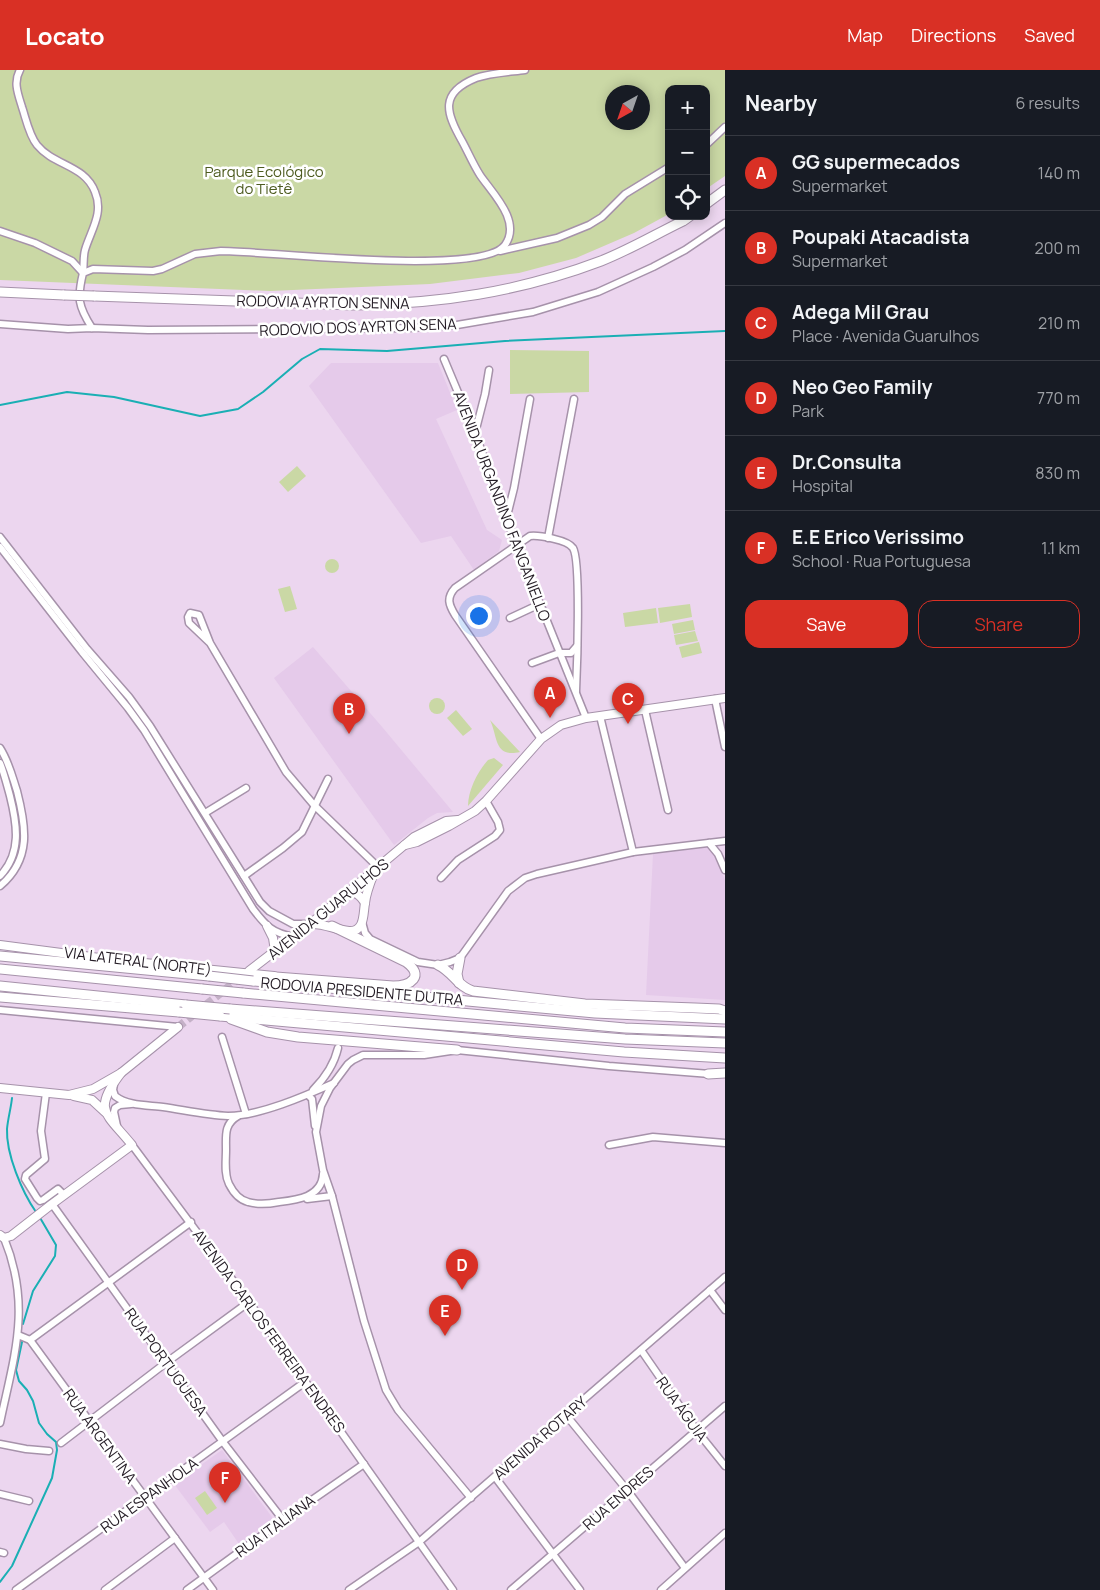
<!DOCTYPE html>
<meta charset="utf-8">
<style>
:root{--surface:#171b24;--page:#242831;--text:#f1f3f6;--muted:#9ea1a6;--line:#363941;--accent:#d93025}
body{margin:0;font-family:Manrope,sans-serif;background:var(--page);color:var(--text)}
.controls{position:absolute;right:15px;top:15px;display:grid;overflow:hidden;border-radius:10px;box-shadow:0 2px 12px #0003}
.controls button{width:45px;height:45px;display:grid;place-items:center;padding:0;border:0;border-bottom:1px solid var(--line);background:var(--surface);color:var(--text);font:25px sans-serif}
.compass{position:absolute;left:605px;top:15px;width:45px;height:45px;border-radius:50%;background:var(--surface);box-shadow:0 2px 12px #0003;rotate:220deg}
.you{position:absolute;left:478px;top:545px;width:18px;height:18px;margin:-12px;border:4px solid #fff;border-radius:50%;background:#1a73e8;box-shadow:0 0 0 8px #1a73e833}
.badge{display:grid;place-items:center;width:32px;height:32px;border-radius:50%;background:var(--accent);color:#fff;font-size:16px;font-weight:700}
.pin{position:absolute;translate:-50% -41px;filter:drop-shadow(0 1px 2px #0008)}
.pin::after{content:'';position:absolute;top:26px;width:18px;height:15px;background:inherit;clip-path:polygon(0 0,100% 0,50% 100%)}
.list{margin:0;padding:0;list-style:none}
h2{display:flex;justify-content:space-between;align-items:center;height:65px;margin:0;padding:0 20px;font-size:21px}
h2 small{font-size:16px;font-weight:400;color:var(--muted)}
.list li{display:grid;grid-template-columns:32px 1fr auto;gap:15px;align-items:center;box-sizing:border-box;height:75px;padding:0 20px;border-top:1px solid var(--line)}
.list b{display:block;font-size:19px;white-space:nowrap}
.list p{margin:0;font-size:16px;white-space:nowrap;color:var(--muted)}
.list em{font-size:16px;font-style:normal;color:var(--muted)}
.actions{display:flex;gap:10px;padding:15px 20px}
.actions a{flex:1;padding:11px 0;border:1px solid var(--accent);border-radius:15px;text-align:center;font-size:18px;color:var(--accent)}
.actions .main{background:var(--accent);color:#fff}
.icon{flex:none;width:28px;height:28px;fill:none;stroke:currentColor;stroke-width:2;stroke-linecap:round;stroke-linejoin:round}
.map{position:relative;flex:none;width:725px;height:1520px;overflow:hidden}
header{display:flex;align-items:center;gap:30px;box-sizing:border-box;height:70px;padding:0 25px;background:var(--accent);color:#fff}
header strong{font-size:24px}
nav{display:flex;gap:28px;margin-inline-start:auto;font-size:18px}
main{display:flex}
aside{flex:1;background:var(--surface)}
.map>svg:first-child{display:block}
.built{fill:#e5caea}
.green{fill:#cad8a5;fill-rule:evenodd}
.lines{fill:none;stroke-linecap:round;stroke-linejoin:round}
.stream{stroke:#1aafb4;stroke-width:2}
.major-tunnel{stroke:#c4b1c7;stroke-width:8;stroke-dasharray:8 4;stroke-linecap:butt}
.minor-casing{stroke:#a692aa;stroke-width:9}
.major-casing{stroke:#a692aa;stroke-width:10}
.highway-casing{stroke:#a692aa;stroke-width:11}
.minor{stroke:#fff;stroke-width:6}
.major{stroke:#fff;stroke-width:8}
.highway{stroke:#fff;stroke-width:9}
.highway-bridge-casing{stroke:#a692aa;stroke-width:11;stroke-linecap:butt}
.highway-bridge{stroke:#fff;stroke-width:9}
.labels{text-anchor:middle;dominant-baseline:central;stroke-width:5;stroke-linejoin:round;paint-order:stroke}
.park-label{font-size:15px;fill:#4d5b1f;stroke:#fff}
.street-label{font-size:15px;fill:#241c25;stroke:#fff}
</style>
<header>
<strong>Locato</strong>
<nav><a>Map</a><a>Directions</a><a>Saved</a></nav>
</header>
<main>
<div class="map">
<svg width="725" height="1520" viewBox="0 0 725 1520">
<rect width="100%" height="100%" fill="#ecd6ef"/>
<g class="built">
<path d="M331 293H438L457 340 436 349 487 460 502 470 499 481 474 500 451 466 421 473 309 316Z"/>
<path d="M313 577 383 658 453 742 437 743 428 748 394 775 274 608Z"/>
<path d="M710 777 725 810V930L646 925 653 784Z"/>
<path d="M222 1380 272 1447V1449L239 1474 224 1452 210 1462 174 1414Z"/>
</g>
<g class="green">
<path d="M0 0H725V106L706 119V19H669V144L634 163 576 188 519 203 430 214 270 221 0 210ZM612 22H642V52H612Z"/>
<path d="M510 280 589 281V322L510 324Z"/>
<path d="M297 396 306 406 288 422 279 412Z"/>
<circle cx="332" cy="496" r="7"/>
<path d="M290 516 297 539 285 542 278 519Z"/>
<path d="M690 534 692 547 660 553 658 538Z"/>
<path d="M656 538 658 553 625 557 623 543Z"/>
<path d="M693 550 695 560 674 564 672 554Z"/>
<path d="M695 561 698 571 676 575 674 565Z"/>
<path d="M699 572 702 583 682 588 679 577Z"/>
<circle cx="437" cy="636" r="8"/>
<path d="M456 640 472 659 463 666 447 648Z"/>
<path d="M490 650 520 682C494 688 498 667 490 650Z"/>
<path d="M494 688 503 695 468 736C468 720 478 701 488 690Z"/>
<path d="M205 1421 217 1438 207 1445 195 1428Z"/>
</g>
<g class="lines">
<g class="stream">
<path d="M0 335 67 322 114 327 200 346 238 339 263 322 302 289 320 279 387 281 505 271 725 261"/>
<path d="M12 1028C11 1038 8 1048 7 1059 6 1084 22 1122 36 1142"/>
<path d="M23 1254 33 1221 55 1186 56 1175 39 1146"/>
<path d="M0 1512 12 1496 52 1408 57 1380 56 1372 47 1364 39 1353 33 1331 27 1320 19 1311 16 1300 22 1272"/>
</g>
<path class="major-tunnel" d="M178 957 241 907"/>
<defs>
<g id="minor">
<path d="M20 0C13 12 18 24 22 37 26 49 29 65 37 75 54 96 85 95 95 122 104 143 91 160 85 180 83 187 84 196 83 203"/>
<path d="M706 75 725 57"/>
<path d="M0 161 35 173 72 191 83 203"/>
<path d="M500 181 557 168 589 155 602 147 625 124 669 97"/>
<path d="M0 254 68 259 92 258 148 260 408 258 457 255 533 242 598 222 653 197 685 180 725 153"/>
<path d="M92 258C78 236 77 228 83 203L93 199 153 201 162 199 195 184 221 181C267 181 482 207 505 175 522 151 492 123 480 105 473 94 468 82 462 71 446 43 439 23 476 8 490 3 509 2 525 0"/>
<path d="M444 289 475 363 516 474 586 648"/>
<path d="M475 363 485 324 489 300"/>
<path d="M507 446 514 418 530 329"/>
<path d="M0 467 87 579 129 627 150 656 260 832 269 841 293 854H310"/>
<path d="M548 468 574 329"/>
<path d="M0 477 82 582 128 638 144 660 253 839C266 856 272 863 294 867"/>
<path d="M510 548 540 534"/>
<path d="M210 573 189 553 188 547 190 543 199 545 210 573 286 702 314 735 379 798"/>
<path d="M532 593 559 583H571L577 576"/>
<path d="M715 629 725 677"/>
<path d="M645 640 668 740"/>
<path d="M600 646 633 782"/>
<path d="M541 669 455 545C449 535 446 528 455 518L530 466C539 465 568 470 573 478 581 490 577 600 576 621"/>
<path d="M0 678C9 692 12 706 17 721 26 756 32 789 0 816"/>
<path d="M0 693C4 703 7 715 10 726 17 754 22 783 0 806"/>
<path d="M205 743 246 718"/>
<path d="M709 773 718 784 725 800"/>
<path d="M244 806 283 778 302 762 328 709"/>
<path d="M441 808 458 790 495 766 500 760 498 752 486 731"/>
<path d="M362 852 365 863 370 869 418 892 438 895 450 892 460 888 508 821 525 808 537 804 633 782 725 771"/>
<path d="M0 940 178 957"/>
<path d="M222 967 246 1044"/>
<path d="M114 1014 113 1020 115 1026C128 1036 147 1035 163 1037 184 1040 207 1045 228 1046 259 1046 305 1026 334 1013"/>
<path d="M313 1020C325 1008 334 995 338 978"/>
<path d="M46 1023 41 1061 45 1089 26 1105 25 1109 37 1128 40 1131 43 1130 58 1119 64 1125"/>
<path d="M308 1025 312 1029 315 1056"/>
<path d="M238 1046C224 1054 226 1065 226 1080 226 1091 224 1104 229 1114 233 1122 240 1130 248 1132 258 1135 269 1134 279 1132 297 1130 322 1127 323 1104"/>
<path d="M117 1056 114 1042 115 1038 120 1035 131 1034"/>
<path d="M132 1075 249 1232 453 1520"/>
<path d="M609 1075 653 1067 725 1073"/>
<path d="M307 1129 332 1126"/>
<path d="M52 1134 223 1372 283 1450"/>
<path d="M710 1220 725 1240"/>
<path d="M18 1265 30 1270 213 1520"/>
<path d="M30 1270 191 1152"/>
<path d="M641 1280 697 1361 725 1396"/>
<path d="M566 1345 627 1420 685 1498"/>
<path d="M0 1353C14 1286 32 1236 4 1168"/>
<path d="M61 1373 167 1292 249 1232"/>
<path d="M0 1374 26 1379 49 1381"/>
<path d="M495 1407 580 1520"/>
<path d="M0 1424 29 1431"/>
<path d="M471 1428 398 1340 386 1320 364 1251 332 1126 323 1100 316 1062 321 1036 330 1018 348 994 353 990 363 985H424L457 980 609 996 710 1004"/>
<path d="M0 1482 4 1483"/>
<path d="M16 1520 305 1312"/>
<path d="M105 1520 175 1468"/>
<path d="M187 1520 283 1450 364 1394"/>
<path d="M349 1520 419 1472 725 1207"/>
<path d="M511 1520 725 1336"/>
<path d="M661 1520 725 1463"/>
</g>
<g id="major">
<path d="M405 775 417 772 449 756 475 741 486 731 541 669 561 655 586 648 725 628"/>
<path d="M347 822C356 822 360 825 365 833"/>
<path d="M310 854C324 853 335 860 349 861 365 862 363 844 365 833 366 823 370 813 374 803"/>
<path d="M267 856 273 868 275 881"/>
<path d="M0 875 115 890 274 906"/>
<path d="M249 901 310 854 414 767 446 751 458 750"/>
<path d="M0 1018 69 1025 93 1019 121 1003 178 957"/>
<path d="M74 1026 92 1030 105 1042"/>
<path d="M0 1165 4 1168 11 1166 52 1134 132 1075C106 1043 92 1041 121 1003"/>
</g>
<g id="highway">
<path d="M706 134 725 120"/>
<path d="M0 222 64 225"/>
<path d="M94 226 352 235C439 234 519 222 601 191 629 180 656 164 683 151L690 146"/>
<path d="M0 886 209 906"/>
<path d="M438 895C453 902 458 917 473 921L585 934 695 938 719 939 725 941"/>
<path d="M0 899 202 919"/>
<path d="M265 910 276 907 393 916C411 916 425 906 406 892L332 856"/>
<path d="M253 911 595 943 725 949"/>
<path d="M459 913 457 904 460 888"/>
<path d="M0 916 186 935"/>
<path d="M243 923 625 958 725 962"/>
<path d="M0 927 179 942"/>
<path d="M230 939 625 969 725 973"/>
<path d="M220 946 624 982 725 988"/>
<path d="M231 949 267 962 298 967 457 980"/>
<path d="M708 1004 725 1003"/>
</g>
</defs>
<use href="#minor" class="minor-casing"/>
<use href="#major" class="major-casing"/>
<use href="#highway" class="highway-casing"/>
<use href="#minor" class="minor"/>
<use href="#major" class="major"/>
<use href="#highway" class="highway"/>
<defs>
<g id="highway-bridge">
<path d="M64 225 94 226"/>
<path d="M209 906 253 911"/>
<path d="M202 919 243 923"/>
<path d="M186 935 230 939"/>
<path d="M179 942 220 946"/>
</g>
</defs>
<use href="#highway-bridge" class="highway-bridge-casing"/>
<use href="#highway-bridge" class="highway-bridge"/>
</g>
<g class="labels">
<g class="park-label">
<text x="264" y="101">Parque Ecológico<tspan x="264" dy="17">do Tietê</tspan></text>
</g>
<g class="street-label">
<text transform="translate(323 232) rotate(1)">RODOVIA AYRTON SENNA</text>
<text transform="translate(358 257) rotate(-2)">RODOVIO DOS AYRTON SENA</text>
<text transform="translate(502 436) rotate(69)">AVENIDA URGANDINO FANGANIELLO</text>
<text transform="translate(328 839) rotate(-39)">AVENIDA GUARULHOS</text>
<text transform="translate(138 891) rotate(7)">VIA LATERAL (NORTE)</text>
<text transform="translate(362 921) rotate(5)">RODOVIA PRESIDENTE DUTRA</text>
<text transform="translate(269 1261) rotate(54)">AVENIDA CARLOS FERREIRA ENDRES</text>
<text transform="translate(166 1292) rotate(54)">RUA PORTUGUESA</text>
<text transform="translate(682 1339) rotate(54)">RUA ÁGUIA</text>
<text transform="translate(100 1366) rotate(54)">RUA ARGENTINA</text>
<text transform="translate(540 1368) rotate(-41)">AVENIDA ROTARY</text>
<text transform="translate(149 1425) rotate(-36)">RUA ESPANHOLA</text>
<text transform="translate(618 1428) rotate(-41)">RUA ENDRES</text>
<text transform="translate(275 1456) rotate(-36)">RUA ITALIANA</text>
</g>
</g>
</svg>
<div class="controls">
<button>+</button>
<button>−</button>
<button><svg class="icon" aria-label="locate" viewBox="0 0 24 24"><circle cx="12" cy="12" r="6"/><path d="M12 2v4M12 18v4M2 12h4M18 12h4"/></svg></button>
</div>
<svg class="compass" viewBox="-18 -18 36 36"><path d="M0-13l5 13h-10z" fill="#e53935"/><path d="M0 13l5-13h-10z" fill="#9ea1a6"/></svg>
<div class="you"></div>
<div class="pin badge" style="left:550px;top:648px">A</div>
<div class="pin badge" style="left:349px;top:664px">B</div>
<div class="pin badge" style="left:628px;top:654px">C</div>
<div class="pin badge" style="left:462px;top:1220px">D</div>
<div class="pin badge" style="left:445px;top:1266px">E</div>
<div class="pin badge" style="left:225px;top:1433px">F</div>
</div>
<aside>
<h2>Nearby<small>6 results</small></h2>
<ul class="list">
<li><span class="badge">A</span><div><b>GG supermecados</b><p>Supermarket</p></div><em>140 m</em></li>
<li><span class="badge">B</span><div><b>Poupaki Atacadista</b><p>Supermarket</p></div><em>200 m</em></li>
<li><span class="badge">C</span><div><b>Adega Mil Grau</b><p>Place · Avenida Guarulhos</p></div><em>210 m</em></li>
<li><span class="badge">D</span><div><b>Neo Geo Family</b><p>Park</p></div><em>770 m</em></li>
<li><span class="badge">E</span><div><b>Dr.Consulta</b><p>Hospital</p></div><em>830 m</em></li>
<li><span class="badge">F</span><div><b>E.E Erico Verissimo</b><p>School · Rua Portuguesa</p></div><em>1.1 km</em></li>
</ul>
<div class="actions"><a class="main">Save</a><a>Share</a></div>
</aside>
</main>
